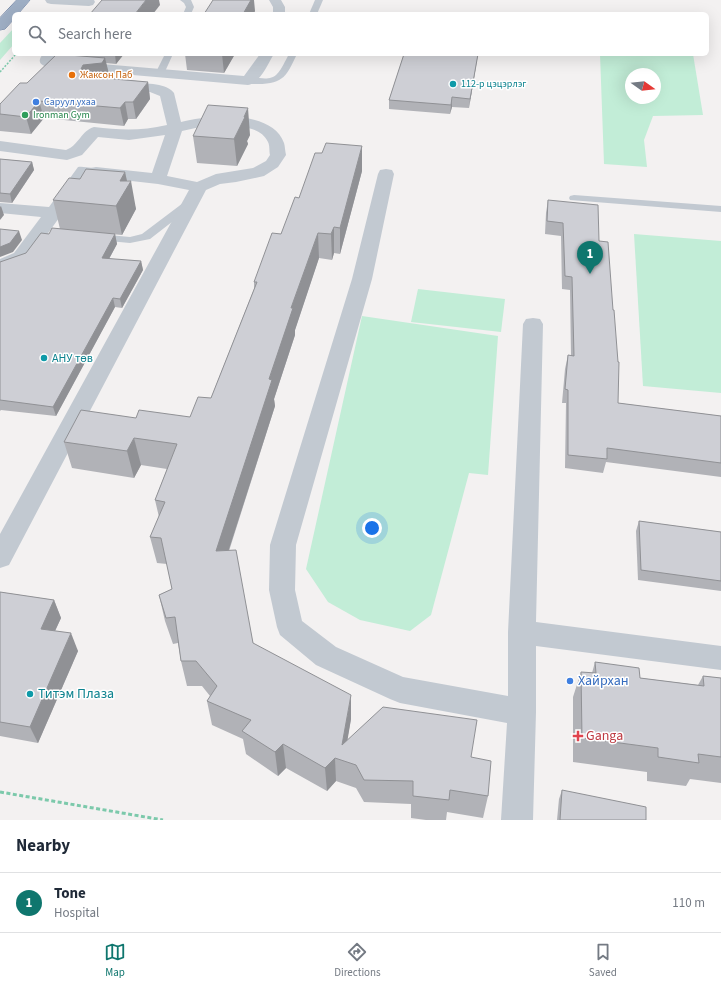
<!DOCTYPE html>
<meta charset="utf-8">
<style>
:root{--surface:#fff;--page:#f6f6f7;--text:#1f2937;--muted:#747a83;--line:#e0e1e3;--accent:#0f766e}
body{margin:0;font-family:"Source Sans 3",sans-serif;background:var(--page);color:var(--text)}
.compass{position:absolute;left:625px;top:68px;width:36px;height:36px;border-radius:50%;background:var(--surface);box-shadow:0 4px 16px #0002;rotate:105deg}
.you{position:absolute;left:372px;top:528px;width:14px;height:14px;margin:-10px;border:3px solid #fff;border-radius:50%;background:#1a73e8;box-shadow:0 0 0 6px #1a73e833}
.badge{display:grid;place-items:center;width:26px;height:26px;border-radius:50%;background:var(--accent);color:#fff;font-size:13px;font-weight:700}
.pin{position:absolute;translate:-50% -33px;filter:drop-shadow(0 1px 2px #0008)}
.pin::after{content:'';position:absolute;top:21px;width:14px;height:12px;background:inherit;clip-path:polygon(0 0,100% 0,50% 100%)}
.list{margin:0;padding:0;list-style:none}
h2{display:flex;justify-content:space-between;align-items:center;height:52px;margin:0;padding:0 16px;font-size:17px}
h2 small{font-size:13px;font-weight:400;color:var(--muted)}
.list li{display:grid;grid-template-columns:26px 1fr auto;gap:12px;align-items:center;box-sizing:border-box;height:60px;padding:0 16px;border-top:1px solid var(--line)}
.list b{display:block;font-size:15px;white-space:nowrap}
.list p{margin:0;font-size:13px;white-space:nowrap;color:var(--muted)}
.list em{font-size:13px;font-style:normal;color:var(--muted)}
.icon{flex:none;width:22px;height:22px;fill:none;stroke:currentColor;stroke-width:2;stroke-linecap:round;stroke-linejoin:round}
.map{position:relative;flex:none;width:721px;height:820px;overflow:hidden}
.search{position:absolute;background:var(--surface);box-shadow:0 4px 16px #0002;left:12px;right:12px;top:12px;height:44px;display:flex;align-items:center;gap:10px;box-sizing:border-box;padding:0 14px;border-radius:6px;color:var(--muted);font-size:15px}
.sheet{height:112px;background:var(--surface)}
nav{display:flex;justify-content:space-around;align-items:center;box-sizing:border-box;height:56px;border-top:1px solid var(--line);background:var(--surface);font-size:11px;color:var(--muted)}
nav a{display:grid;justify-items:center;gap:2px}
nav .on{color:var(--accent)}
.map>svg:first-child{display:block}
.green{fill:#c2edd7;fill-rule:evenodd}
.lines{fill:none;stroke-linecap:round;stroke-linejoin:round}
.trunk-casing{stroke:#7789a8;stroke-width:1}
.path-far1{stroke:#7cc9ab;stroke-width:1.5;stroke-dasharray:2 1.5;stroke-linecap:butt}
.path{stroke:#7cc9ab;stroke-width:3;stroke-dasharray:4 2.5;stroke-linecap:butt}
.service{fill:#c2c9d1;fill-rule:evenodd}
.minor{fill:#c2c9d1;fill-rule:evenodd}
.trunk{fill:#9eaec4;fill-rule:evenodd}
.wall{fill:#b1b2b7}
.shaded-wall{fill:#909195}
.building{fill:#cecfd5;stroke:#909195}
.food-dot{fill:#e8710a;stroke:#fff;stroke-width:1.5}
.culture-dot{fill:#0f9aa8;stroke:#fff;stroke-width:1.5}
.shop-dot{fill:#3f7fe0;stroke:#fff;stroke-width:1.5}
.leisure-dot{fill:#2e9e5b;stroke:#fff;stroke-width:1.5}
.health-dot{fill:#e0444e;stroke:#fff;stroke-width:1.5}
.labels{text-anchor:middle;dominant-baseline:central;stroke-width:3;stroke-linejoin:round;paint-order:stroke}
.far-food-label{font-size:10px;fill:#c56008;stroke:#fff;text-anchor:start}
.far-culture-label{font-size:10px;fill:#0d838f;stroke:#fff;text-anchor:start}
.far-shop-label{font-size:10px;fill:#366cbe;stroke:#fff;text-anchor:start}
.far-leisure-label{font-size:10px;fill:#27864d;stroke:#fff;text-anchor:start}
.culture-label{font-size:12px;fill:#0d838f;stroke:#fff;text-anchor:start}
.near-shop-label{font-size:14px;fill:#366cbe;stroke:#fff;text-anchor:start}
.near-culture-label{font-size:14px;fill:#0d838f;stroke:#fff;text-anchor:start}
.near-health-label{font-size:14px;fill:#be3a42;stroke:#fff;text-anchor:start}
</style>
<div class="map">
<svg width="721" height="820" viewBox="0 0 721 820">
<rect width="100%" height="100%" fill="#f3f1f1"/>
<g class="green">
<path d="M14 28V44L0 60V43Z"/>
<path d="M600 54H693L703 115 653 116 644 140 647 167 604 164ZM631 74H655V98H631Z"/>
<path d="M634 234 721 241V393L643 386Z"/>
<path d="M418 289 505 299 501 332 411 322Z"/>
<path d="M362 316 498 336 488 475 469 473 431 615 410 631 360 620 328 602 306 569Z"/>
</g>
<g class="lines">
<defs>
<path id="trunk" d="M17 0H30L18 14H14V19L5 29 0 30V18Z"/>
</defs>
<use href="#trunk" class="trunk-casing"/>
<path class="path-far1" d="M0 72 16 54"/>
<path class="path" d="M0 792 163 820"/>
<g class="service">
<path d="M180 0H191L194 7 191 14H183L186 7 184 3Z"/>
<path d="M315 0H323L317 14H309Z"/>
<path d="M165 54H173L163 76H157L155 74Z"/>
<path d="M289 54H297C287 75 284 84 258 84 253 84 247 85 243 81 252 73 268 84 277 74 282 69 285 61 289 54Z"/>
<path d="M574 195 721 206V212L570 200 569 198 570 196Z"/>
<path d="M191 199 196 202 195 204 150 239 130 243 98 240 94 239 92 237 94 235 98 234 130 237 142 234 187 200Z"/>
</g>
<g class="minor">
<path d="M45 0H94L95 2 93 5 89 6 51 4 47 3Z"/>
<path d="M269 0H281L285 7V14H273V7Z"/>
<path d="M43 54H57L54 60 244 76 260 54H274C267 65 261 82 248 85L52 68C43 66 35 64 43 54Z"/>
<path d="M125 83C138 83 167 82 174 93L181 122C208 115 272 109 284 143 285 146 285 151 286 155L278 167 264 176 236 182 220 184 206 190 9 565 0 568V534L189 190 158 184 96 177 90 175 28 261 0 271V259L14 253 41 217 0 213V203L49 207 78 167C85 166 89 169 96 167L152 173 165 135 129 140 98 137 82 155 67 160 0 151V141L66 150C78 146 82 130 94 127 120 130 141 131 167 125L160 96 150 92 120 90 118 87 120 84ZM222 126C237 127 260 125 268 142 270 146 269 151 270 155L266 161 253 168 216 174 197 182 167 176 182 131 200 127Z"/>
<path d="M386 169 392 170 394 174 372 279 296 545 295 590 302 621 336 647 403 677 508 696V632L523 324 526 319 533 318 540 319 543 324 536 622 721 646V670L536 646V712L533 820H501L507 723 400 703 390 699 316 665 280 635 277 627 269 590 270 545 352 279 378 174 380 170Z"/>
</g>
<use href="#trunk" class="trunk"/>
</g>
<g class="wall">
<path d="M72 54H124L116 64 106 63 109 74 106 78 148 82 150 99 136 119H128L124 126 44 118 31 134 0 131V104L27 83 72 55Z"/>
<path d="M185 54H235L224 73 187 70Z"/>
<path d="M404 54H478L469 108 452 107 450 114 389 109V100Z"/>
<path d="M250 135 247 141 248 144 237 166 197 163 193 136Z"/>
<path d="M362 146V171L340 254 334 253 332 260 319 258 295 330V335L274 399 275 406 229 551 253 643 351 719 347 740 471 757 488 796 483 818 447 812 446 820H426L411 818V804L364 802 356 788 336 781 327 791 286 768 278 776 246 754 243 739 212 725 207 701 210 696 202 686H187L181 661 178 643 173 644 165 621 159 595 172 589 167 564 157 563 150 537 159 517 155 500 167 469 141 465 134 478 72 468 64 442 136 418 190 417 211 398 254 289V282L281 234 322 153Z"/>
<path d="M0 159 32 162 34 170 12 203 0 202Z"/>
<path d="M125 172 127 181 136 209 122 235 60 229 53 200 80 179Z"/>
<path d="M548 200 599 241 618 403 721 416V477L606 462 603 473 565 468 566 403H562L565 369 568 355 571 356 570 290 562 289 561 236 545 234 546 213Z"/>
<path d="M49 234H115L117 244 109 259 141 261 143 270 122 308 115 307 56 416 1 410 0 411V262L26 253Z"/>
<path d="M639 521 721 532V591L638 580 636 531Z"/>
<path d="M0 592 54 600 61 618 55 631 78 651 38 743 0 736Z"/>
<path d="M595 662 640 678 698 685 703 676 721 678V783L690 779 686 786 647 781V772L573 762V697L581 672 592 673Z"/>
<path d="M562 790 646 820H557L559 799Z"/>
</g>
<g class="shaded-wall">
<path d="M146 0H159L160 5 153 14H135Z"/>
<path d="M249 0H254L255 11 254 14H243Z"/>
<path d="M115 54H124L116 64Z"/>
<path d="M222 54H235L224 73Z"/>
<path d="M478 54 469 108 470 99Z"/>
<path d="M105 58 109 74 105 80 87 81 81 69 83 65Z"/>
<path d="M148 82 150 99 136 119 133 102Z"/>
<path d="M452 97V107L450 114 451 105Z"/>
<path d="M39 101 44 118 31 134 26 117Z"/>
<path d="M125 102 128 119 124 126 120 108Z"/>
<path d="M248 108 250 135 247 141 248 144 237 166 234 139Z"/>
<path d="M362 146V171L340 254V228Z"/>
<path d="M32 162 34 170 12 203 10 194Z"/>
<path d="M125 172 128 186 131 181 136 209 122 235 116 206 120 181Z"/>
<path d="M1 206 4 215 0 220V207Z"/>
<path d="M334 227V253L332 260 331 234Z"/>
<path d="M19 231 22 240 13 252 0 257V247Z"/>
<path d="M318 233 319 258 295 330V335L274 399 275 406 220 577 216 551 291 308Z"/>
<path d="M115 234 117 244 104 268 102 258Z"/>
<path d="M141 261 143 270 122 308 120 299Z"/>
<path d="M113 298 115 307 56 416 53 407Z"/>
<path d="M134 438 141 465 134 478 127 451Z"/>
<path d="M54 600 61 618 48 646 41 629Z"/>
<path d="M71 633 78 651 38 743 30 727Z"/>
<path d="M351 695V719L344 761 342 745Z"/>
<path d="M283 744 286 768 278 776 275 752Z"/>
<path d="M335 758 336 781 327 791 325 768Z"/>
</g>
<g class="building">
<path d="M102 0H146L135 14H90Z"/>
<path d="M213 0H251L243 14H204Z"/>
<path d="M57 54 105 58 102 63 83 65 81 69 83 72 94 73 91 77 148 82 133 102H125L120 108 39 101 26 117 0 114V104L20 83H27Z"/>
<path d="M404 54H478L470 99 452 97 451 105 389 100Z"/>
<path d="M208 105 248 108 244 117H245L234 139 193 136Z"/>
<path d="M326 143 362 146 340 228 334 227 331 234 318 233 291 308H293L269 379 272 380 216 551 236 550 253 643 351 695 342 745 383 707 477 720 471 757 491 761 488 796 450 790 449 800 413 796V781L364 780 356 765 335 758 325 768 283 744 275 752 242 731 251 720 207 701 217 686 196 661H181L175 617 166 618 159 595 172 589 161 538 150 537 165 502 155 500 177 444 134 438 127 451 64 442 81 410 136 418 139 410 190 417 198 397 211 398 257 282H254L272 233 281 234 295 197 299 198 315 153H322Z"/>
<path d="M0 159 32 162 10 194 0 193Z"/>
<path d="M86 169 125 172 120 181H131L116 206 53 200 69 178 80 179Z"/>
<path d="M548 200 598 205 599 241 608 242 613 310H614L618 362H619L618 403 721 416V463L607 448V459L568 455V390L565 389 568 355 574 356 572 277 565 276 563 223 547 221Z"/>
<path d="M52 228 115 234 102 258 141 261 120 299 113 298 53 407 0 400V262L26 253 41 233 49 234Z"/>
<path d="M0 229 19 231 10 243 0 247Z"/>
<path d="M639 521 721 532V581L641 570Z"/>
<path d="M0 592 54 600 41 629 71 633 30 727 0 722Z"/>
<path d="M595 662 639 668 640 678 704 686 703 676 721 678V757L698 754 699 763 658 757V748L582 738 581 672 596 673Z"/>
<path d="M562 790 646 807V820H560Z"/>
</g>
<circle class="food-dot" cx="72" cy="75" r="4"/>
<g class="culture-dot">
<circle cx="453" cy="84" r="4"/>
<circle cx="44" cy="358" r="4"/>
<circle cx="30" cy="694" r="4"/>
</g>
<g class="shop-dot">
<circle cx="36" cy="102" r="4"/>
<circle cx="570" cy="681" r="4"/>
</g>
<circle class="leisure-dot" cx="25" cy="115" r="4"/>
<path class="health-dot" d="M576 730h4v4h4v4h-4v4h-4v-4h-4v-4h4z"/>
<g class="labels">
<g class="far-food-label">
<text x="80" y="75">Жаксон Паб</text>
</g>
<g class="far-culture-label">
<text x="461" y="84">112-р цэцэрлэг</text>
</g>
<g class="far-shop-label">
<text x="44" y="102">Саруул ухаа</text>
</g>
<g class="far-leisure-label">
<text x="33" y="115">Ironman Gym</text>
</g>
<g class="culture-label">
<text x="52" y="358">АНУ төв</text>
</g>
<g class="near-shop-label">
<text x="578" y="681">Хайрхан</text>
</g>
<g class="near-culture-label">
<text x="38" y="694">Титэм Плаза</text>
</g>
<g class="near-health-label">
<text x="586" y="736">Ganga</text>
</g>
</g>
</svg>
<svg class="compass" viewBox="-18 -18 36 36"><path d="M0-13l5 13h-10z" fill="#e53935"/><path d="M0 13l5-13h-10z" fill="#747a83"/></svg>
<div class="you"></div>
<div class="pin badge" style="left:590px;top:274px">1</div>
<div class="search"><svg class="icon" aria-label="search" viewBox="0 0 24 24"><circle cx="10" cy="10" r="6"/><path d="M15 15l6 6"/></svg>Search here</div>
</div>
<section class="sheet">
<h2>Nearby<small></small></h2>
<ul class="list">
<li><span class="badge">1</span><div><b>Tone</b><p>Hospital</p></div><em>110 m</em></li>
</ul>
</section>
<nav>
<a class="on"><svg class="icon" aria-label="map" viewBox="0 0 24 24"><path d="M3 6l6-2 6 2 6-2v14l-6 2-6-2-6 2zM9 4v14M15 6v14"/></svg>Map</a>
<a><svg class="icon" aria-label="directions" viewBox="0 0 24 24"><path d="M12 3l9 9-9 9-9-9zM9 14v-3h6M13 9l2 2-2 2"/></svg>Directions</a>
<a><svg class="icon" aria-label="saved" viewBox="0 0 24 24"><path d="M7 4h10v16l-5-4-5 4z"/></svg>Saved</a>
</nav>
